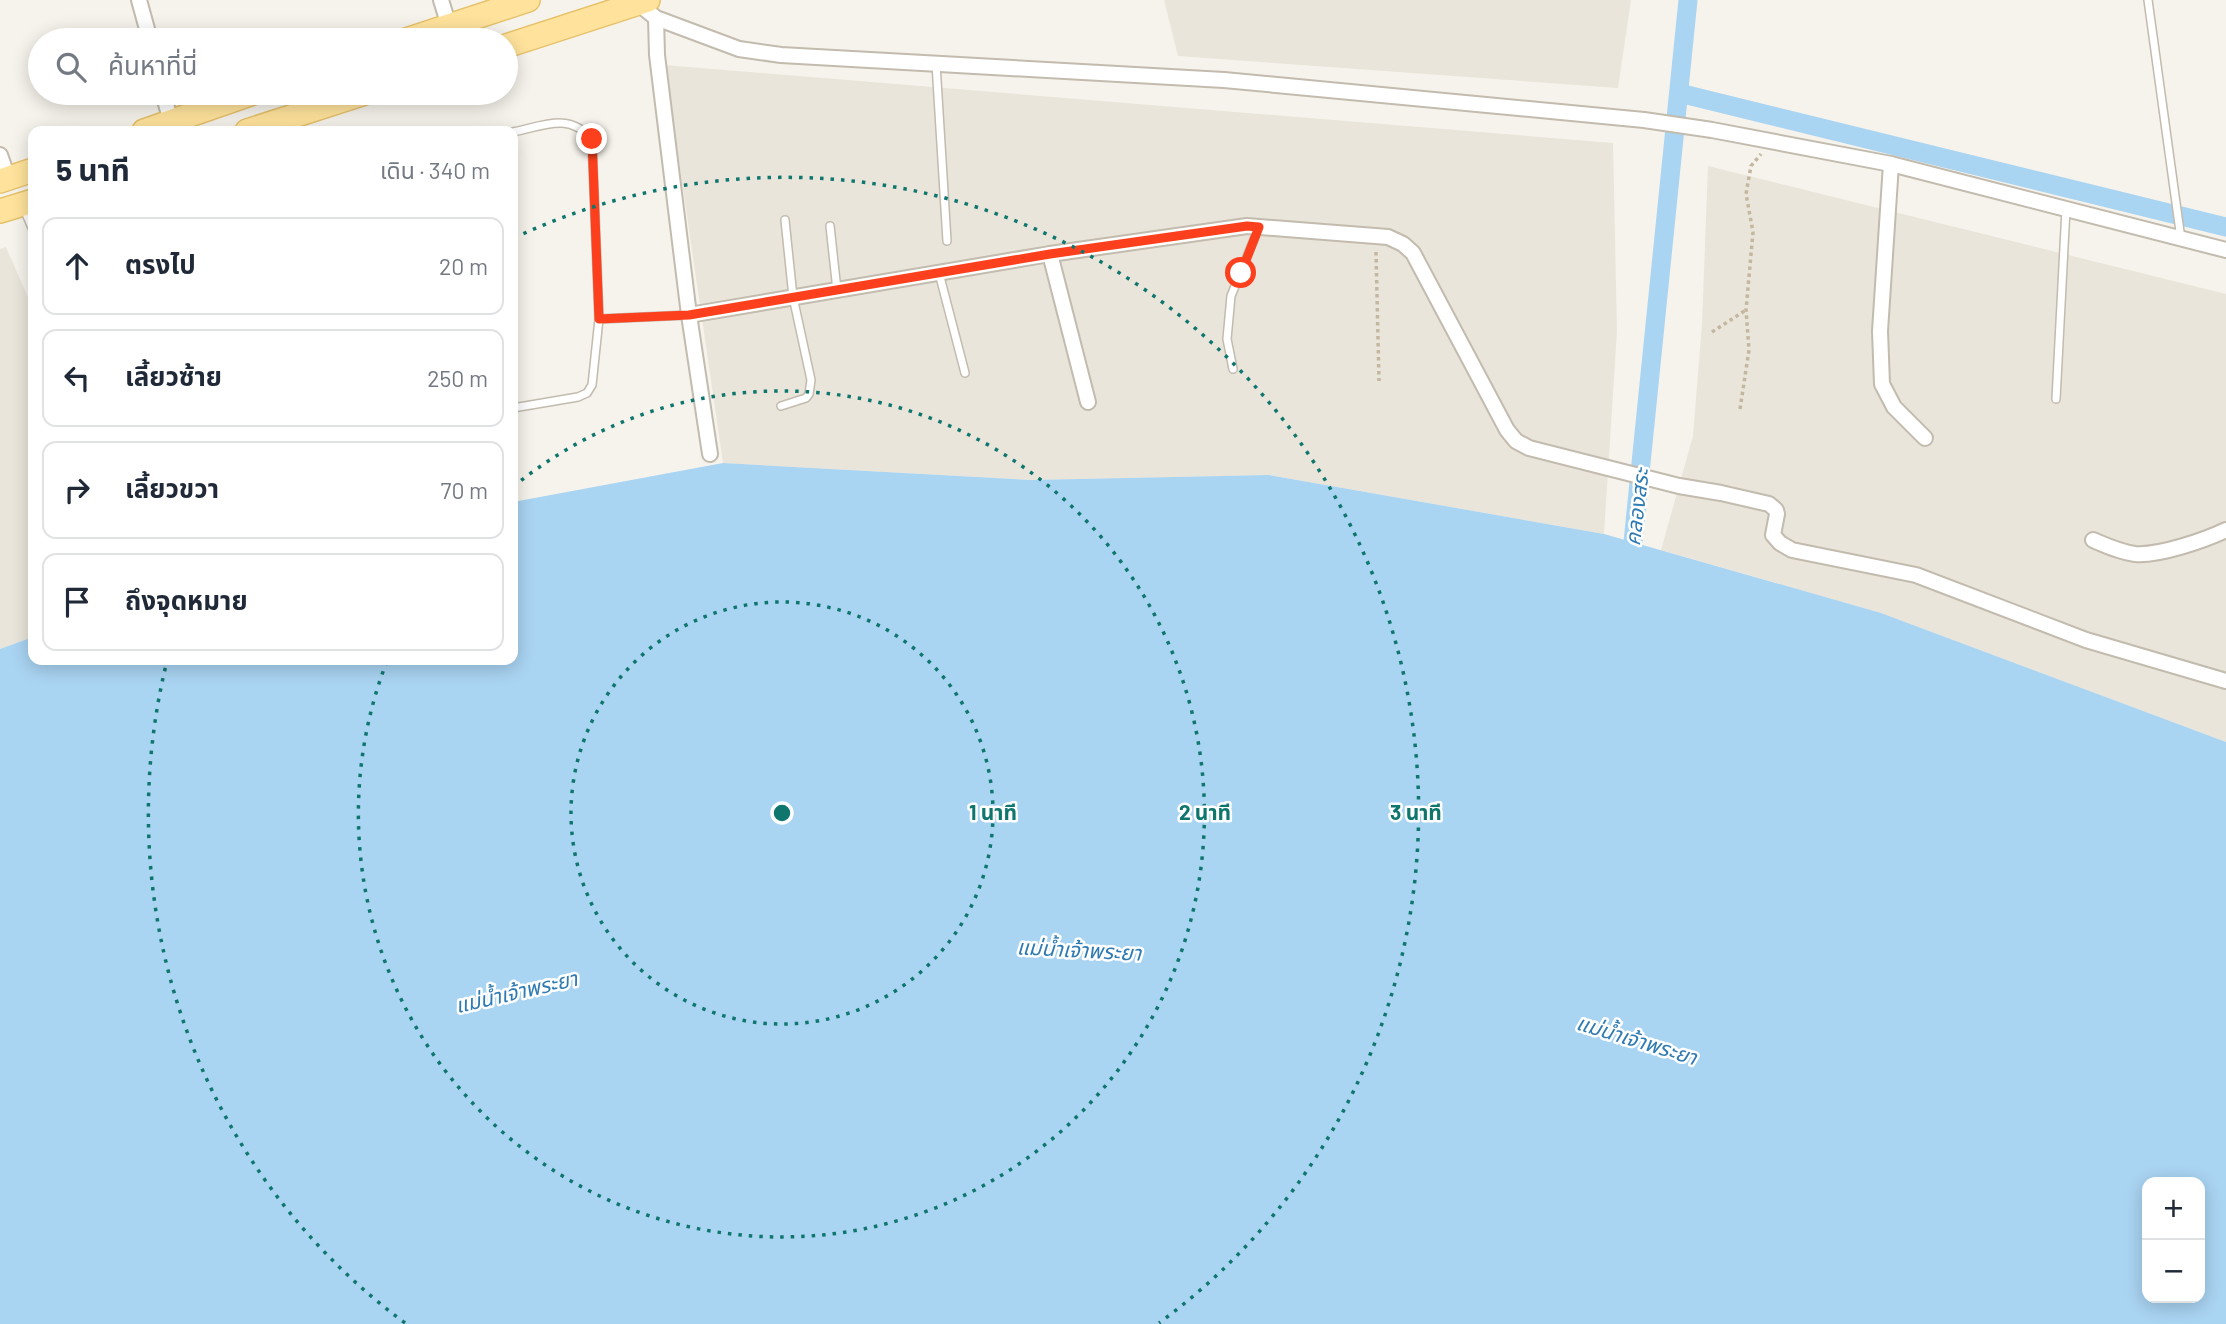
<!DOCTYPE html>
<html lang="th">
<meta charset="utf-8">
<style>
:root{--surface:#fff;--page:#f2f2f3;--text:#1f2937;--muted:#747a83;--line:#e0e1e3}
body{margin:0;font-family:Barlow,"Noto Sans Thai",sans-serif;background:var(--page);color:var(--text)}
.controls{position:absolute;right:21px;bottom:21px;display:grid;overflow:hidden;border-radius:14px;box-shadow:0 4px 18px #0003}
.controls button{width:63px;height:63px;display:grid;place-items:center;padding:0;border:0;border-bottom:2px solid var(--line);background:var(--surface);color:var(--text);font:35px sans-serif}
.stop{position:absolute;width:21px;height:21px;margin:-16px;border:5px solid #fc3f1d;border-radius:50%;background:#fff}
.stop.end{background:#fc3f1d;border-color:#fff;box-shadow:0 2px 7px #0008}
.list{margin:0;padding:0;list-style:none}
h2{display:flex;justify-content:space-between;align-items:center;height:91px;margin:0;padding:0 28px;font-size:30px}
h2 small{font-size:23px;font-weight:400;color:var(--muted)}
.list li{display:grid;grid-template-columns:46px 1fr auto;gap:21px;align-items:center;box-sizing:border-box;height:98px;margin:0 14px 14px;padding:0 14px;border:2px solid var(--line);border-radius:14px}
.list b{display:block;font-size:26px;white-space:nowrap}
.list em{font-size:23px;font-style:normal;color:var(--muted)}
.icon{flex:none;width:38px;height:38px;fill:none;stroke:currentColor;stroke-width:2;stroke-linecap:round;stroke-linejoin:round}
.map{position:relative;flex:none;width:2226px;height:1324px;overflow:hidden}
.search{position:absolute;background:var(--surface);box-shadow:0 4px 18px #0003;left:28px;top:28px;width:490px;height:77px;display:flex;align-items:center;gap:18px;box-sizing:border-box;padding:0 24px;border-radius:38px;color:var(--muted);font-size:26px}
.panel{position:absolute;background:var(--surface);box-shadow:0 4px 18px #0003;left:28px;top:126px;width:490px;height:539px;border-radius:14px}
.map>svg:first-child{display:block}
.residential{fill:#eae5da}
.water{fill:#a9d4f2;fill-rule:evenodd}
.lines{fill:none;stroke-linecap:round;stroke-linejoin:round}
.canal{stroke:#a9d4f2;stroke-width:19}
.lane-casing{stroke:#c2bbae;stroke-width:10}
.street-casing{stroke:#c2bbae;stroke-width:18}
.primary-casing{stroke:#e6c16a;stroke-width:26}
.path{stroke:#c4b79f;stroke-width:3.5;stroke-dasharray:3.5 3.5;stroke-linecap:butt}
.lane{stroke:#fff;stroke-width:7}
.street{stroke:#fff;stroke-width:14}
.primary{stroke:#ffe39c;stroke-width:23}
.route{stroke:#fc3f1d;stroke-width:9}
.ring{fill:none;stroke:#0f766e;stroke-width:3.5;stroke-dasharray:3.5 7}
.labels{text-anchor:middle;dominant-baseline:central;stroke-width:5;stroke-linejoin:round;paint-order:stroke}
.water-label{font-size:21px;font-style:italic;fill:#2e7ab2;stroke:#fff}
.centre{fill:#0f766e;stroke:#fff;stroke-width:3.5}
.ring-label{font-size:21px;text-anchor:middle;font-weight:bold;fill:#0f766e;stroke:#fff;stroke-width:5;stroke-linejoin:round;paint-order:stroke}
</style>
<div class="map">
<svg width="2226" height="1324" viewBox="0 0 2226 1324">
<rect width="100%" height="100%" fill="#f6f3ec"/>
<g class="residential">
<path d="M1164 0H1631L1618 88 1178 56Z"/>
<path d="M665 65 1613 143 1617 331 1604 534 1269 475 1031 480 723 463Z"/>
<path d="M1708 166 2226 294V742L1881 613 1661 550 1693 436 1702 324Z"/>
<path d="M6 247 33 309V637L0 649V249Z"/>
</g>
<path class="water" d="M723 463 1031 480 1269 475 1604 534 1881 613 2226 742V1324H0V649L33 637V660H513V502ZM2147 1182H2200V1298H2147Z"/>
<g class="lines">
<g class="canal">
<path d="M1679 93 2226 227"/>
<path d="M1628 568 1633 542 1688 0"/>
</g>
<defs>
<g id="lane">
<path d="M2148 0 2181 239"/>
<path d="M936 64 947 241"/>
<path d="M513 132C544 126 568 112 592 139L599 319"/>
<path d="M24 209 33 230"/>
<path d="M830 226 837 290"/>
<path d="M939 273 965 373"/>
<path d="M1233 369 1227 339 1231 296 1259 227"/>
<path d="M2056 399 2066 209"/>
<path d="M781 406 806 398 809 394 811 380 793 297 785 220"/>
<path d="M513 408 578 397 587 393 592 385 599 319 689 315"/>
</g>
<g id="street">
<path d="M139 0 150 40"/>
<path d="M441 0 449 26"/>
<path d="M639 4 656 18 739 49 781 55 1224 80 1644 120 1712 130 1891 164 2226 250"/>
<path d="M656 18 657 55 689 315 710 454"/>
<path d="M163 93 171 122"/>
<path d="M0 155 8 178"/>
<path d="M1891 164 1880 331 1882 384 1894 407 1925 438"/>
<path d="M1050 254 1088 402"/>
<path d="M689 315 1050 254 1247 226 1388 237 1403 244 1413 253 1507 430 1516 441 1529 448 1679 486 1721 493 1769 504 1776 510 1777 514 1773 535 1780 543 1792 550 1916 575 2086 640 2226 681"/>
<path d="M2093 540C2107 546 2120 552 2135 554 2159 556 2205 540 2226 530"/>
</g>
<g id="primary">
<path d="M406 40 528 0"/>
<path d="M506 46 648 0"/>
<path d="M144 131 253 93"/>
<path d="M247 131 365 93"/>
<path d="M0 181 33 170"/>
<path d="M0 211 33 201"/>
</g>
</defs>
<use href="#lane" class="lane-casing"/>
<use href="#street" class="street-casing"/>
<use href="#primary" class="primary-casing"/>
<g class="path">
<path d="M1376 252 1379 381"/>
<path d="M1712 332 1746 310"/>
<path d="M1740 409 1749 350 1746 310 1753 232 1746 194 1751 166 1761 154"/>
</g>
<use href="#lane" class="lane"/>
<use href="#street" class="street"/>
<use href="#primary" class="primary"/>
</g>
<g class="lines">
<path class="route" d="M592 139 599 319 689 315 1050 254 1247 226 1259 227 1241 273"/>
</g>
<g class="ring">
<circle cx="782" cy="813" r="211"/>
<path d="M513 487A423 423 0 1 1 387 661"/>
<path d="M405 1323A634 634 0 0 1 166 665M514 238A634 634 0 0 1 1159 1323"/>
</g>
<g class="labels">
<g class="water-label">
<text transform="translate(1636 507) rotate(-83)">คลองสระ</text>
<text transform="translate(1079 949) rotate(3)">แม่น้ำเจ้าพระยา</text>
<text transform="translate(516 991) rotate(-13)">แม่น้ำเจ้าพระยา</text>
<text transform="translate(1637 1039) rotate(17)">แม่น้ำเจ้าพระยา</text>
</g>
</g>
<circle cx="782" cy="813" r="10" class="centre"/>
<g class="ring-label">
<text x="993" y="820">1 นาที</text>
<text x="1205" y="820">2 นาที</text>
<text x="1416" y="820">3 นาที</text>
</g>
</svg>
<div class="controls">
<button>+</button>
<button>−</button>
</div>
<div class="stop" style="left:1241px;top:273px"></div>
<div class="stop end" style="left:592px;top:139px"></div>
<div class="search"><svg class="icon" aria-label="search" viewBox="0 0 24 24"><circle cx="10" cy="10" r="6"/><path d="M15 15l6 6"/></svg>ค้นหาที่นี่</div>
<section class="panel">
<h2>5 นาที<small>เดิน · 340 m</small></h2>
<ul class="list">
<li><svg class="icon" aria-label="ahead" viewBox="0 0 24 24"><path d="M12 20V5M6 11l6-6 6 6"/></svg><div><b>ตรงไป</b></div><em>20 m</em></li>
<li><svg class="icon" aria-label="left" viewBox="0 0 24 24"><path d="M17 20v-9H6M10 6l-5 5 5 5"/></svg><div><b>เลี้ยวซ้าย</b></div><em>250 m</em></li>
<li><svg class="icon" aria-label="right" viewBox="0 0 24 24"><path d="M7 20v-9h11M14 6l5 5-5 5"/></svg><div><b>เลี้ยวขวา</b></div><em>70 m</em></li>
<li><svg class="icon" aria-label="arrive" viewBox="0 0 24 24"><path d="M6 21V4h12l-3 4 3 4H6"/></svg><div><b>ถึงจุดหมาย</b></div></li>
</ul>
</section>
</div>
